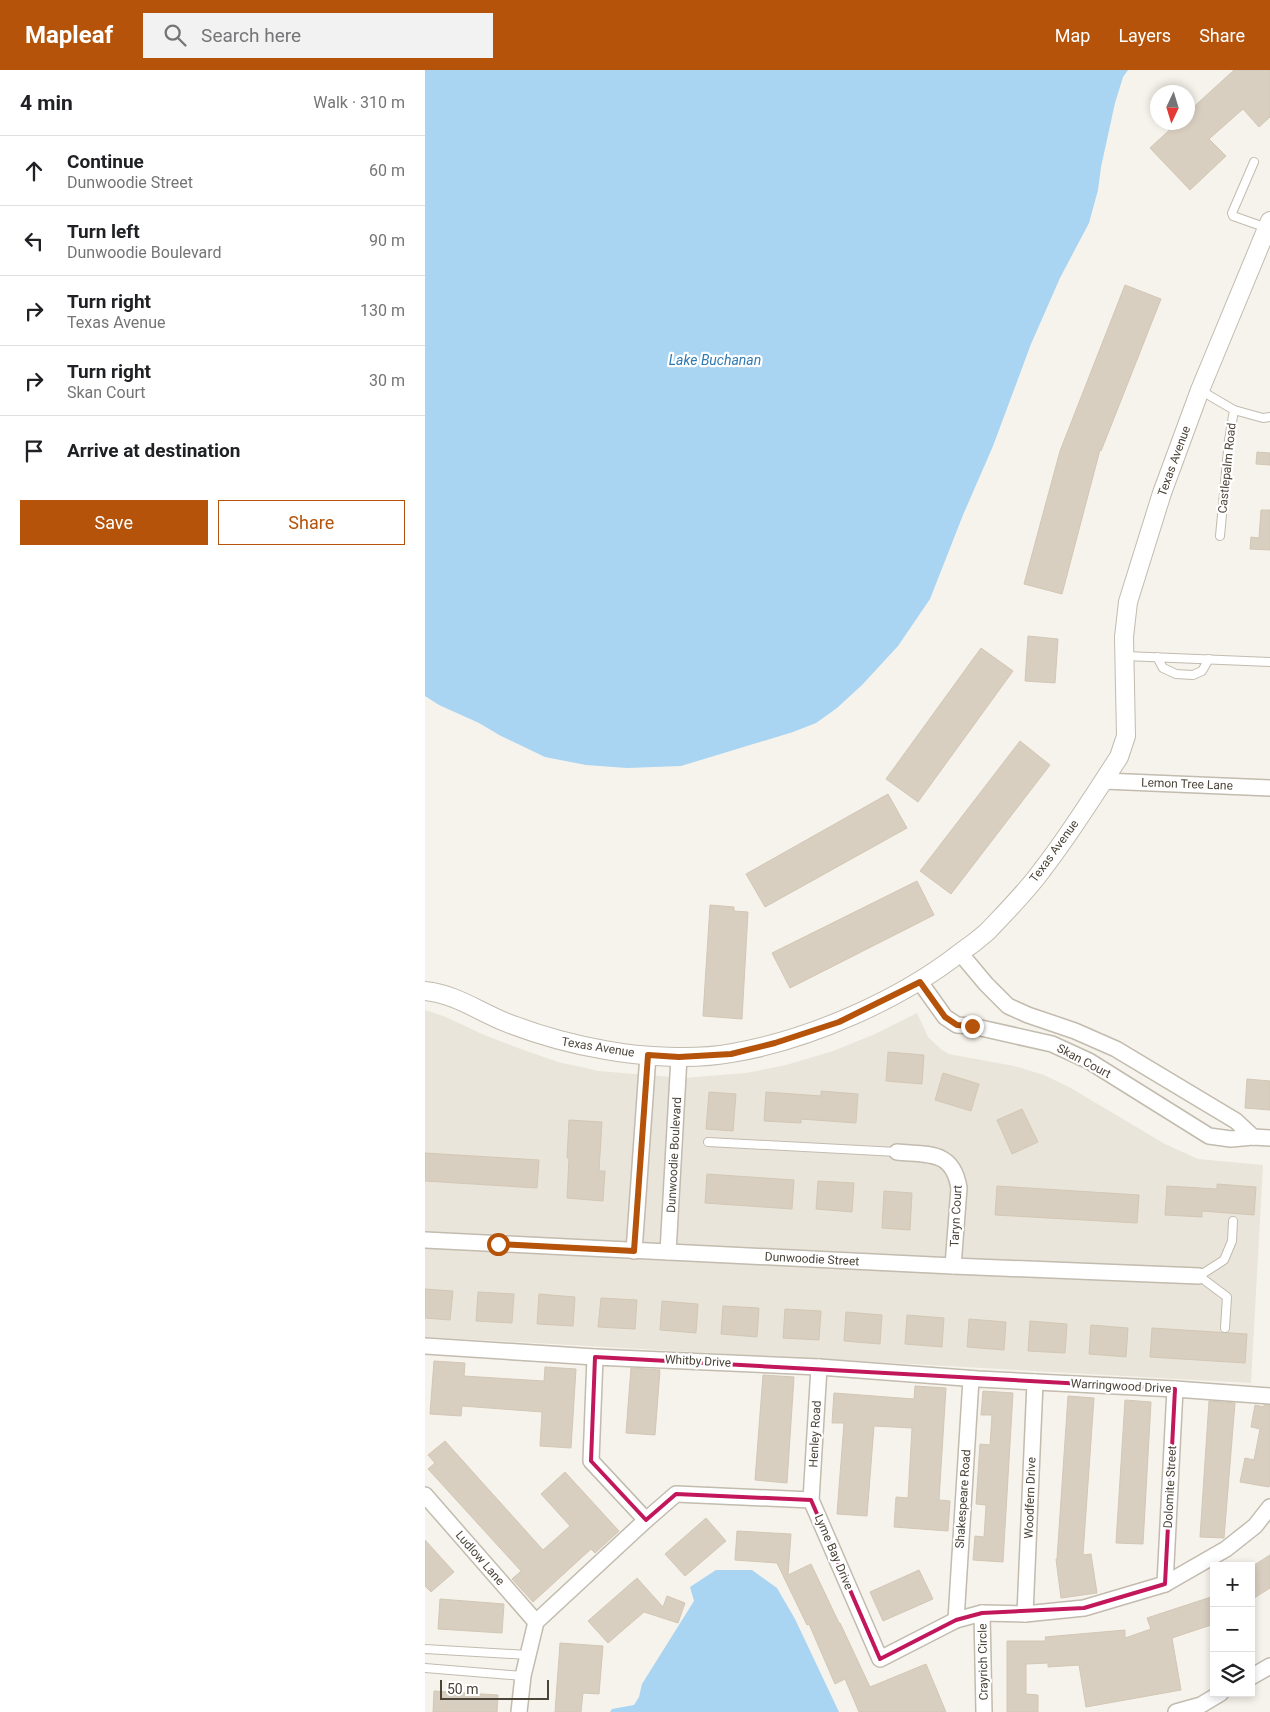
<!DOCTYPE html>
<meta charset="utf-8">
<style>
:root{--surface:#fff;--page:#f2f2f2;--text:#202124;--muted:#757577;--line:#e0e0e0;--accent:#b45309}
body{margin:0;font-family:Roboto,sans-serif;background:var(--page);color:var(--text)}
.controls{position:absolute;right:15px;bottom:15px;display:grid;overflow:hidden;border-radius:0px;box-shadow:0 2px 8px #0003}
.controls button{width:45px;height:45px;display:grid;place-items:center;padding:0;border:0;border-bottom:1px solid var(--line);background:var(--surface);color:var(--text);font:25px sans-serif}
.compass{position:absolute;left:725px;top:15px;width:45px;height:45px;border-radius:50%;background:var(--surface);box-shadow:0 2px 8px #0003;rotate:184deg}
.scale{position:absolute;left:15px;bottom:12px;width:109px;box-sizing:border-box;padding-left:5px;border:2px solid #4b4439;border-top:0;font-size:14px;line-height:18px;white-space:nowrap;color:#4b4439;-webkit-text-stroke:4px #fff;paint-order:stroke}
.stop{position:absolute;width:15px;height:15px;margin:-11px;border:4px solid #b45309;border-radius:50%;background:#fff}
.stop.end{background:#b45309;border-color:#fff;box-shadow:0 1px 5px #0008}
.list{margin:0;padding:0;list-style:none}
h2{display:flex;justify-content:space-between;align-items:center;height:65px;margin:0;padding:0 20px;font-size:21px}
h2 small{font-size:16px;font-weight:400;color:var(--muted)}
.list li{display:grid;grid-template-columns:32px 1fr auto;gap:15px;align-items:center;box-sizing:border-box;height:70px;padding:0 20px;border-top:1px solid var(--line)}
.list b{display:block;font-size:19px;white-space:nowrap}
.list p{margin:0;font-size:16px;white-space:nowrap;color:var(--muted)}
.list em{font-size:16px;font-style:normal;color:var(--muted)}
.actions{display:flex;gap:10px;padding:15px 20px}
.actions a{flex:1;padding:11px 0;border:1px solid var(--accent);border-radius:0px;text-align:center;font-size:18px;color:var(--accent)}
.actions .main{background:var(--accent);color:#fff}
.icon{flex:none;width:28px;height:28px;fill:none;stroke:currentColor;stroke-width:2;stroke-linecap:round;stroke-linejoin:round}
.map{position:relative;flex:none;width:845px;height:1642px;overflow:hidden}
header{display:flex;align-items:center;gap:30px;box-sizing:border-box;height:70px;padding:0 25px;background:var(--accent);color:#fff}
header strong{font-size:24px}
nav{display:flex;gap:28px;margin-inline-start:auto;font-size:18px}
.search{width:350px;height:45px;background:var(--page);display:flex;align-items:center;gap:12px;box-sizing:border-box;padding:0 18px;border-radius:0px;color:var(--muted);font-size:19px}
main{display:flex}
aside{flex:1;background:var(--surface)}
.map>svg:first-child{display:block}
.residential{fill:#eae5da}
.water{fill:#a9d4f2}
.building{fill:#d8cfc1;stroke:#d3c7b4}
.lines{fill:none;stroke-linecap:round;stroke-linejoin:round}
.service-casing{stroke:#c2bbae;stroke-width:10}
.minor-casing{stroke:#c2bbae;stroke-width:18}
.tertiary-casing{stroke:#c2bbae;stroke-width:20}
.service{stroke:#fff;stroke-width:8}
.minor{stroke:#fff;stroke-width:15}
.tertiary{stroke:#fff;stroke-width:18}
.route{stroke:#b45309;stroke-width:6}
.marked{fill:none;stroke:#c2185b;stroke-width:4;stroke-linejoin:round}
.labels{text-anchor:middle;dominant-baseline:central;stroke-width:4.5;stroke-linejoin:round;paint-order:stroke}
.street-label{font-size:12px;fill:#4b4439;stroke:#fff}
.water-label{font-size:14px;font-style:italic;fill:#2e7ab2;stroke:#fff}
</style>
<header>
<strong>Mapleaf</strong>
<div class="search"><svg class="icon" aria-label="search" viewBox="0 0 24 24"><circle cx="10" cy="10" r="6"/><path d="M15 15l6 6"/></svg>Search here</div>
<nav><a>Map</a><a>Layers</a><a>Share</a></nav>
</header>
<main>
<aside>
<h2>4 min<small>Walk · 310 m</small></h2>
<ul class="list">
<li><svg class="icon" aria-label="ahead" viewBox="0 0 24 24"><path d="M12 20V5M6 11l6-6 6 6"/></svg><div><b>Continue</b><p>Dunwoodie Street</p></div><em>60 m</em></li>
<li><svg class="icon" aria-label="left" viewBox="0 0 24 24"><path d="M17 20v-9H6M10 6l-5 5 5 5"/></svg><div><b>Turn left</b><p>Dunwoodie Boulevard</p></div><em>90 m</em></li>
<li><svg class="icon" aria-label="right" viewBox="0 0 24 24"><path d="M7 20v-9h11M14 6l5 5-5 5"/></svg><div><b>Turn right</b><p>Texas Avenue</p></div><em>130 m</em></li>
<li><svg class="icon" aria-label="right" viewBox="0 0 24 24"><path d="M7 20v-9h11M14 6l5 5-5 5"/></svg><div><b>Turn right</b><p>Skan Court</p></div><em>30 m</em></li>
<li><svg class="icon" aria-label="arrive" viewBox="0 0 24 24"><path d="M6 21V4h12l-3 4 3 4H6"/></svg><div><b>Arrive at destination</b></div></li>
</ul>
<div class="actions"><a class="main">Save</a><a>Share</a></div>
</aside>
<div class="map">
<svg width="845" height="1642" viewBox="0 0 845 1642">
<rect width="100%" height="100%" fill="#f6f3ec"/>
<path class="residential" d="M0 940 21 947 57 964 93 978 133 992 174 1001 258 1008 321 1003 361 995 408 981 450 964 492 943 503 967 517 980 524 984 589 996 619 1005 644 1017 740 1074 773 1089 838 1095 826 1313 0 1267Z"/>
<g class="water">
<path d="M0 0H703L698 7 690 33 676 97 673 120 664 153 635 208 606 274 568 376 538 445 505 529 473 576 437 615 412 638 391 653 368 662 256 696 202 698 161 695 120 687 76 666 54 653 14 635 0 626Z"/>
<path d="M291 1500H327L352 1518 370 1549 414 1642H185L187 1639 209 1635 214 1627 217 1614 269 1531 265 1517Z"/>
</g>
<g class="building">
<path d="M809 0H845V47L834 57 818 39 784 69 801 86 765 120 725 78 753 52H762V43Z"/>
<path d="M700 215 736 229 676 381 675 380 637 524 599 514 635 381Z"/>
<path d="M832 382 845 383V395L831 394Z"/>
<path d="M836 440H845V480L825 479 826 467 834 468Z"/>
<path d="M603 566 633 569 630 613 600 611Z"/>
<path d="M556 578 588 601 493 732 461 709Z"/>
<path d="M595 671 625 695 526 824 495 801Z"/>
<path d="M463 724 482 758 340 837 321 804Z"/>
<path d="M492 811 509 845 365 918 347 883Z"/>
<path d="M285 835 309 837V841L323 842 317 949 278 946Z"/>
<path d="M463 982 499 985 497 1014 461 1011Z"/>
<path d="M518 1003 554 1014 546 1041 510 1030Z"/>
<path d="M822 1009 845 1011V1040L820 1038Z"/>
<path d="M396 1021 433 1024 431 1053 376 1049V1053L339 1051 341 1022 396 1026Z"/>
<path d="M284 1022 311 1024 308 1061 281 1059Z"/>
<path d="M597 1039 613 1072 587 1084 572 1050Z"/>
<path d="M144 1050 177 1052 174 1101H180L178 1131 142 1128 144 1088H142Z"/>
<path d="M0 1083 114 1090 112 1118 0 1111Z"/>
<path d="M282 1104 369 1110 367 1139 280 1133Z"/>
<path d="M393 1111 429 1113 427 1142 391 1139Z"/>
<path d="M792 1114 831 1117 829 1145 777 1141V1147L740 1145 742 1116 792 1119Z"/>
<path d="M572 1116 714 1125 712 1153 570 1145Z"/>
<path d="M459 1121 487 1123 485 1160 457 1158Z"/>
<path d="M0 1219 28 1221 25 1250 0 1248Z"/>
<path d="M53 1222 89 1224 87 1253 51 1251Z"/>
<path d="M114 1224 150 1227 148 1256 112 1254Z"/>
<path d="M176 1228 212 1230 210 1259 173 1257Z"/>
<path d="M237 1231 273 1234 271 1263 235 1260Z"/>
<path d="M298 1236 334 1238 332 1267 296 1264Z"/>
<path d="M360 1239 396 1241 394 1270 358 1268Z"/>
<path d="M421 1242 457 1245 455 1274 419 1271Z"/>
<path d="M482 1245 519 1248 517 1277 480 1274Z"/>
<path d="M544 1249 581 1252 579 1280 542 1277Z"/>
<path d="M605 1251 642 1254 640 1283 603 1281Z"/>
<path d="M666 1255 703 1258 701 1287 664 1284Z"/>
<path d="M727 1258 822 1264 820 1293 725 1287Z"/>
<path d="M9 1291 40 1293 39 1306 119 1311 120 1297 151 1299 146 1378 115 1376 117 1342 37 1336 36 1346 5 1344Z"/>
<path d="M206 1298 235 1300 230 1365 201 1363Z"/>
<path d="M338 1305 369 1307 362 1413 330 1410Z"/>
<path d="M490 1316 521 1318 514 1430 525 1431 523 1461 469 1457 471 1427 483 1428 487 1358 449 1356 442 1446 412 1444 419 1353H407L409 1323 489 1329Z"/>
<path d="M558 1321 588 1323 578 1492 548 1490 550 1466 559 1467 561 1435 551 1434 555 1374 565 1375 567 1345H556Z"/>
<path d="M643 1326 669 1328 658 1485 666 1484 672 1523 636 1528 631 1489H632Z"/>
<path d="M700 1330 726 1332 718 1474 691 1473Z"/>
<path d="M784 1331 810 1333 799 1468 775 1467Z"/>
<path d="M830 1335 839 1337V1335H845V1410L844 1417 815 1412 820 1388 829 1390 835 1359 826 1357Z"/>
<path d="M20 1371 118 1480 145 1456 116 1424 140 1402 194 1461 170 1483 166 1479 108 1532 87 1509 96 1501 3 1399 10 1393 3 1385Z"/>
<path d="M281 1448 301 1471 260 1506 240 1484Z"/>
<path d="M312 1461 366 1464 363 1505 386 1494 414 1553H415L445 1617 501 1594 521 1642H434L420 1609 410 1614 384 1554 382 1555 352 1493 310 1490Z"/>
<path d="M0 1470 29 1502 6 1522 0 1516Z"/>
<path d="M845 1485V1518L826 1530V1497Z"/>
<path d="M494 1500 508 1529 458 1551 445 1522Z"/>
<path d="M212 1508 238 1537 242 1526 260 1533 253 1553 219 1542 183 1573 163 1551Z"/>
<path d="M789 1526V1554L747 1568 756 1620 661 1637 654 1595 623 1597V1593L601 1594V1624L613 1625V1642H582V1571H621L620 1567 700 1560V1568L726 1559 722 1548Z"/>
<path d="M15 1529 79 1534 77 1563 13 1559Z"/>
<path d="M135 1573 178 1576 174 1624 158 1623 156 1642H130Z"/>
<path d="M9 1621 73 1625 72 1642H8Z"/>
</g>
<g class="lines">
<defs>
<g id="service">
<path d="M829 92 807 143 808 146 842 158"/>
<path d="M775 320 809 340 804 370 795 466"/>
<path d="M809 340 838 348 845 347"/>
<path d="M700 586 845 592"/>
<path d="M732 587 738 598 751 604 768 605 777 601 784 589"/>
<path d="M283 1072 472 1082"/>
<path d="M800 1258 802 1227 774 1206 799 1190 807 1171 808 1151"/>
<path d="M0 1579 103 1585"/>
<path d="M0 1598 98 1606"/>
</g>
<g id="minor">
<path d="M679 711 845 718"/>
<path d="M535 883 561 914 583 936 603 945 650 961 691 979 811 1051 828 1067"/>
<path d="M495 912 520 947 532 955 547 956 627 974 664 991 784 1066 806 1069 828 1067 845 1068"/>
<path d="M472 1082C503 1085 528 1080 534 1118L528 1196"/>
<path d="M0 1170 528 1196 774 1206"/>
<path d="M209 1181 223 985"/>
<path d="M243 1182 254 987"/>
<path d="M0 1276 170 1287 394 1297 553 1309 750 1319 845 1326"/>
<path d="M170 1287 166 1391 221 1450 251 1424 386 1430"/>
<path d="M394 1297 386 1430 455 1589 531 1550 557 1543 600 1544 659 1538 740 1514 801 1479 830 1456 845 1437"/>
<path d="M0 1425 111 1552"/>
<path d="M740 1514 750 1319"/>
<path d="M557 1543 559 1642"/>
<path d="M600 1544 610 1312"/>
<path d="M531 1550 546 1309"/>
<path d="M826 1607 845 1596"/>
<path d="M94 1642 98 1606 111 1552 221 1450"/>
<path d="M751 1642 776 1635 796 1623"/>
</g>
<path id="tertiary" d="M0 921C30 924 53 941 80 952 113 965 145 974 180 980 217 987 270 990 307 983 384 970 475 930 536 882 545 876 554 869 562 862 580 843 602 821 617 800 645 764 669 725 694 687L701 666 699 567 703 532 737 423 775 320 845 151"/>
</defs>
<use href="#service" class="service-casing"/>
<use href="#minor" class="minor-casing"/>
<use href="#tertiary" class="tertiary-casing"/>
<use href="#service" class="service"/>
<use href="#minor" class="minor"/>
<use href="#tertiary" class="tertiary"/>
</g>
<g class="lines">
<path class="route" d="M73 1174 209 1181 223 985 254 987 306 984 350 973 414 952 495 912 520 947 532 955 547 956"/>
</g>
<path class="marked" d="M170 1287 750 1319 740 1514 659 1538 557 1543 531 1550 455 1589 386 1430 251 1424 221 1450 166 1391Z"/>
<g class="labels">
<g class="street-label">
<text transform="translate(749 391) rotate(-70)">Texas Avenue</text>
<text transform="translate(802 398) rotate(-84)">Castlepalm Road</text>
<text transform="translate(762 714) rotate(2)">Lemon Tree Lane</text>
<text transform="translate(629 781) rotate(-54)">Texas Avenue</text>
<text transform="translate(173 977) rotate(9)">Texas Avenue</text>
<text transform="translate(659 991) rotate(28)">Skan Court</text>
<text transform="translate(249 1085) rotate(-87)">Dunwoodie Boulevard</text>
<text transform="translate(531 1146) rotate(-87)">Taryn Court</text>
<text transform="translate(387 1189) rotate(3)">Dunwoodie Street</text>
<text transform="translate(273 1291) rotate(3)">Whitby Drive</text>
<text transform="translate(696 1316) rotate(3)">Warringwood Drive</text>
<text transform="translate(390 1364) rotate(-87)">Henley Road</text>
<text transform="translate(745 1417) rotate(-87)">Dolomite Street</text>
<text transform="translate(605 1428) rotate(-88)">Woodfern Drive</text>
<text transform="translate(538 1429) rotate(-86)">Shakespeare Road</text>
<text transform="translate(409 1482) rotate(67)">Lyme Bay Drive</text>
<text transform="translate(55 1488) rotate(49)">Ludlow Lane</text>
<text transform="translate(558 1592) rotate(-91)">Crayrich Circle</text>
</g>
<g class="water-label">
<text x="290" y="290">Lake Buchanan</text>
</g>
</g>
</svg>
<div class="controls">
<button>+</button>
<button>−</button>
<button><svg class="icon" aria-label="layers" viewBox="0 0 24 24"><path d="M12 4l9 5-9 5-9-5zM3 14l9 5 9-5"/></svg></button>
</div>
<svg class="compass" viewBox="-18 -18 36 36"><path d="M0-13l5 13h-10z" fill="#e53935"/><path d="M0 13l5-13h-10z" fill="#757577"/></svg>
<div class="scale">50 m</div>
<div class="stop" style="left:73px;top:1174px"></div>
<div class="stop end" style="left:547px;top:956px"></div>
</div>
</main>
